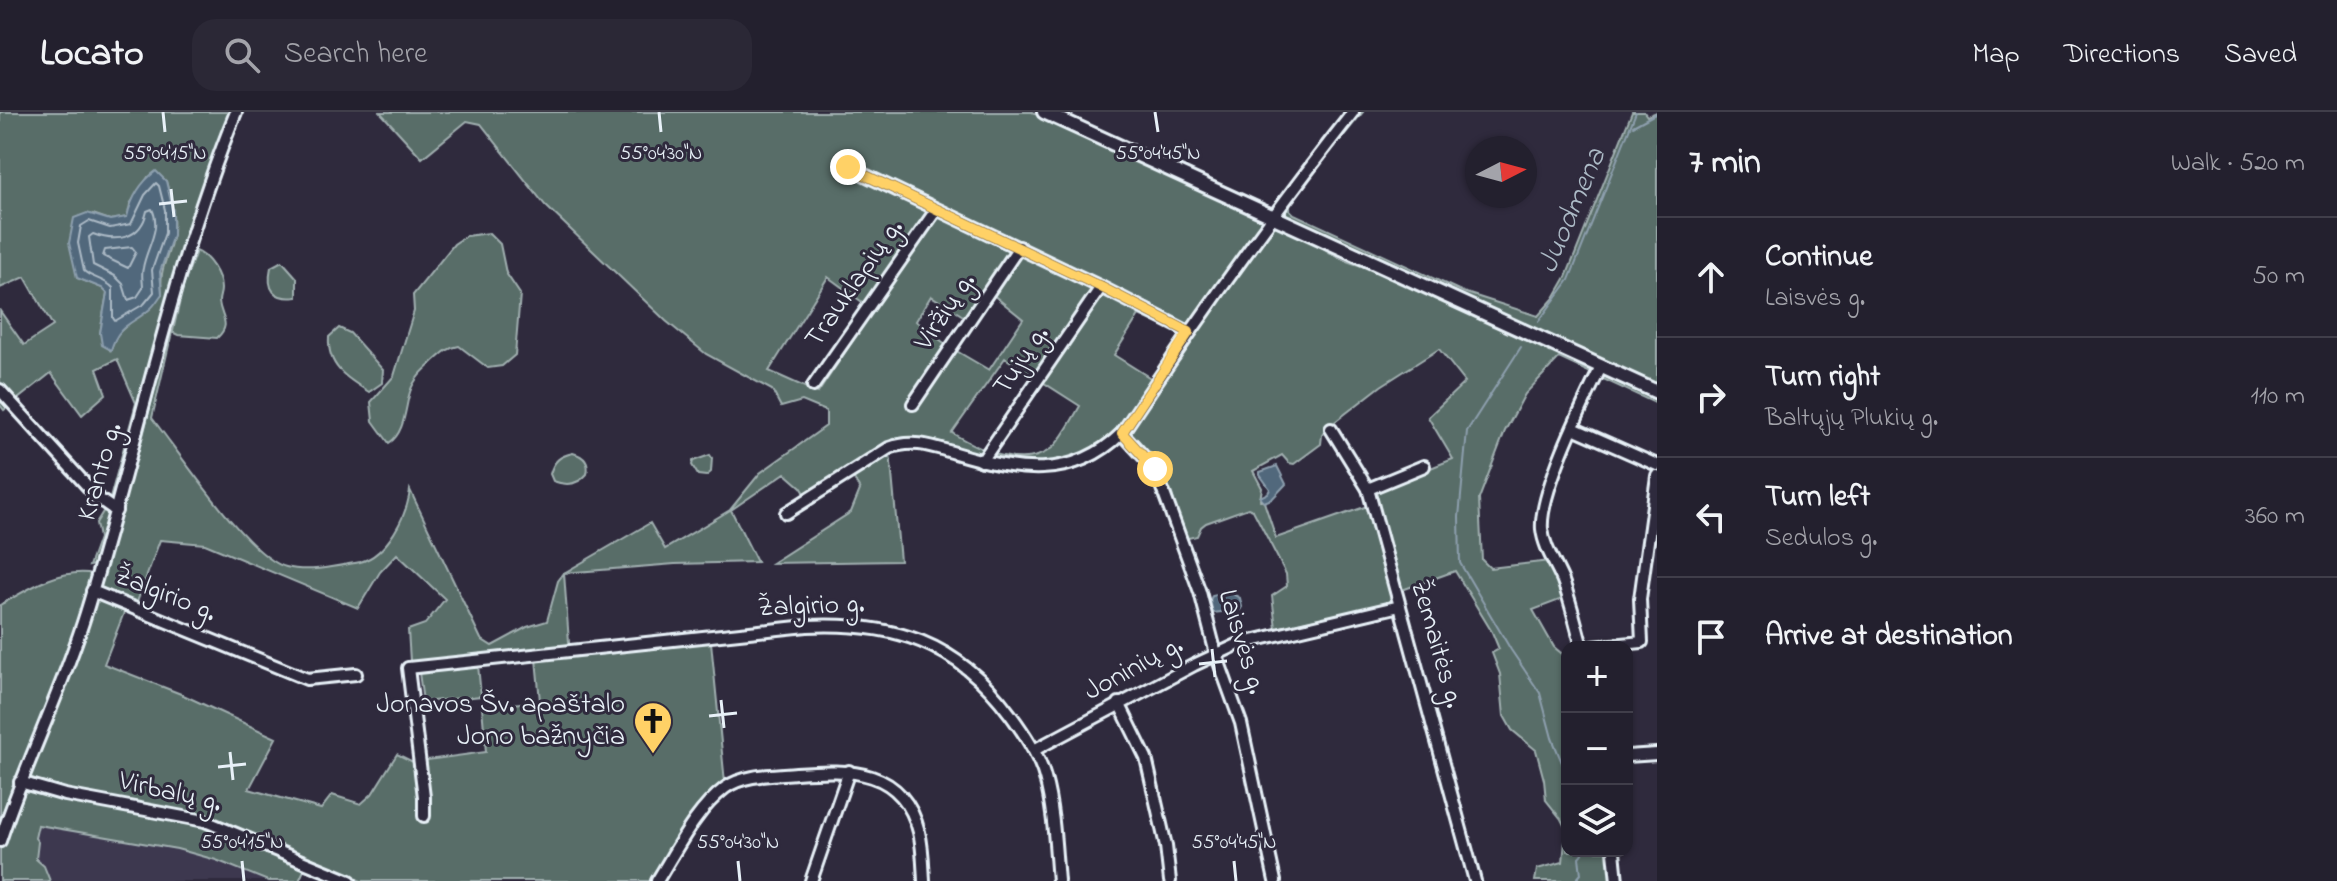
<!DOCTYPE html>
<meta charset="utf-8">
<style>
:root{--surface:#23202e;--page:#2b2836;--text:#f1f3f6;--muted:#a3a3aa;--line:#403e4a}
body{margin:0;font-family:"Indie Flower",sans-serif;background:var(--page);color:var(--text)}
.controls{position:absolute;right:24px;bottom:24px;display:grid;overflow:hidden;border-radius:16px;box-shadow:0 2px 6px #0004}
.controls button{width:72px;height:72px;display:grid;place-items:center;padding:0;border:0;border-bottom:2px solid var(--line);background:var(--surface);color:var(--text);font:40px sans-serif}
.compass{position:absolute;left:1465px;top:24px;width:72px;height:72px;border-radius:50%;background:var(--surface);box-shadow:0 2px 6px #0004;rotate:84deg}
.stop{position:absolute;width:24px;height:24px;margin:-18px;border:6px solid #ffd166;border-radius:50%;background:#fff}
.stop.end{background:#ffd166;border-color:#fff;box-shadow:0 2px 8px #0008}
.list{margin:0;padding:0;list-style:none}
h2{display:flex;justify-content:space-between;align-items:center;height:104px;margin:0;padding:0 32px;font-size:34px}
h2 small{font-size:26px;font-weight:400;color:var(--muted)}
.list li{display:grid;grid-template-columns:52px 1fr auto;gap:24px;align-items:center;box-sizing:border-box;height:120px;padding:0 32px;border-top:2px solid var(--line)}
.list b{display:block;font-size:30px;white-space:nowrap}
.list p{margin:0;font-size:26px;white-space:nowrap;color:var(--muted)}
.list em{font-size:26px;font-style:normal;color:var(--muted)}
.icon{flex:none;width:44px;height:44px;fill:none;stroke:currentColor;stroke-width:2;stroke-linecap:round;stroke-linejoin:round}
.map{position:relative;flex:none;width:1657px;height:769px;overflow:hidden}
header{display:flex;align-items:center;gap:48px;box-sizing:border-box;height:112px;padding:0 40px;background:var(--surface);border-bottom:2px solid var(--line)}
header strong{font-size:38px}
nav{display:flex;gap:44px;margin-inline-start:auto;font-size:28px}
.search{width:560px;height:72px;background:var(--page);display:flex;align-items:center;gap:20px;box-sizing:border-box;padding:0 28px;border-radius:24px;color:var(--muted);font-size:30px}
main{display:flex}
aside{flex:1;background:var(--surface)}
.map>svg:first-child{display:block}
.built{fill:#3d3950}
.green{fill:#596d67;stroke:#a0afb0;stroke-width:2;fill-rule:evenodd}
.water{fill:#51687c;stroke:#8d9fae;stroke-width:2}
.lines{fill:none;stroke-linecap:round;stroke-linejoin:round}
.shore{stroke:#acbac6;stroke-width:2}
.stream{stroke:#8d9fae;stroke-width:2}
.minor-casing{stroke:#e8f1f8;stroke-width:16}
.major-casing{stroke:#e8f1f8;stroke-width:18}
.minor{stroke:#2f2a3d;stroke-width:10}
.major{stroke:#2f2a3d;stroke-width:12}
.route{stroke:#ffd166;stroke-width:10}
.ticks{fill:none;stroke:#e8f1f8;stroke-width:3}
.labels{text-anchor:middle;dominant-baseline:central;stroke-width:6;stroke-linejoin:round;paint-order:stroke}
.street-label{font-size:28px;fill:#e8f1f8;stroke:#2f2a3d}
.poi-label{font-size:28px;fill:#e8f1f8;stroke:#2f2a3d;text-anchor:end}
.water-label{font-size:30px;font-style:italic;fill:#acbac6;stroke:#2f2a3d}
.ticks-label{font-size:20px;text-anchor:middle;fill:#e8f1f8;stroke:#2f2a3d;stroke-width:6;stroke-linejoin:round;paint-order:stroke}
</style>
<header>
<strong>Locato</strong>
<div class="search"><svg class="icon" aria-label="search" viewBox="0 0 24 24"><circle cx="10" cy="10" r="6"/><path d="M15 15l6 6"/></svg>Search here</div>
<nav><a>Map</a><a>Directions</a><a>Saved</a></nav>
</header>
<main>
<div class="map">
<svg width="1657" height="769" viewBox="0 0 1657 769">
<rect width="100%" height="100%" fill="#2f2a3d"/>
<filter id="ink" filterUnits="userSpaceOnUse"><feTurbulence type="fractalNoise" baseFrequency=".0125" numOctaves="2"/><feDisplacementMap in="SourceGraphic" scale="16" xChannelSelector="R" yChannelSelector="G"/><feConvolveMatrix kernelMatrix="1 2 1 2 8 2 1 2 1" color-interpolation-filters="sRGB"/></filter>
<g filter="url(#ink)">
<path class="built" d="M38 713 177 737 216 748 268 769H50L44 754 36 747 38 730 35 726Z"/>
<g class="green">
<path d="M0 0H233L173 168 97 452 89 454 99 426 96 411 109 390 136 291 117 247 97 257 106 282 82 303 51 261 4 298 0 293V199L24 233 53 214 25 165 0 176ZM148 65 166 69C171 88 176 107 172 126 167 152 159 154 162 182L115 224 110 238 100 221 107 181 102 176 77 166 93 102 110 108 128 105 130 92Z"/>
<path d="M380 0H1032L1262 104 1264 108 1183 223 1139 203 1114 243 1152 267C1111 324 1101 355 1023 353L906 325 894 327 890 340 900 449 772 451 851 400 860 378 852 363 810 389 801 375 785 361 731 398 757 450 675 452 564 461 570 544 711 530 725 671 654 769H361L310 745 299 769H268L216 748 177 737 38 713 35 726 38 730 36 747 44 754 50 769H0V493C27 478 56 458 88 461L93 465 88 504 143 324 169 219H173L183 175 196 139C209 144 221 163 221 177 221 183 219 184 219 190 221 206 232 212 217 226L178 223 172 220 152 306C178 339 249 446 286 455 309 461 338 454 360 450 387 443 407 404 410 378L481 527 492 534 527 515 547 509 558 469 564 461 650 411 665 437 730 398 760 361 826 314V299L802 289 781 295 772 278 706 242 666 209 545 93 481 12 467 9 422 46ZM828 165 873 198 818 281 769 259ZM987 178 1023 207 989 258 948 234 916 209 931 184 968 207ZM1005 246 1080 294C1073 306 1062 327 1052 336 1022 360 979 337 952 321ZM160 428 205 432 358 496 380 460 397 442 445 487 425 512 408 518 410 549 418 553 423 590 481 584 478 553 536 547 540 589 482 595 486 640 413 650 397 642 372 682 361 692 332 683 321 697 249 677 276 626 181 582 104 552 125 498 133 501Z"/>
<path d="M1357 0H1363L1290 90V98L1294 102 1463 180 1538 204 1554 186 1566 165 1632 0H1644L1647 4 1657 0V275L1288 106 1284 96Z"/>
<path d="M1273 114C1296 115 1317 133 1336 144 1347 151 1360 153 1372 157L1589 255 1591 261 1559 246 1525 282 1505 319 1479 387 1482 448 1490 456 1550 449 1565 486 1533 498 1554 535 1567 546V739H1612L1614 769H1535L1537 757 1563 750 1566 717 1561 707 1546 688 1544 668 1536 638 1512 618 1504 604 1500 562 1492 541 1499 537 1492 520 1455 459 1402 478V488L1276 516 1272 484 1287 474 1286 462 1253 398 1248 396 1206 411 1201 415 1197 424 1184 427 1172 382 1162 359 1129 320 1131 311ZM1439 237 1465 270 1428 305 1453 347 1373 379 1376 391 1276 426 1264 390 1260 388 1262 376 1253 359 1282 343 1289 351 1294 352 1321 332 1322 323 1327 316 1381 274Z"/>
<path d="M489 121 500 132 506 161 520 182 515 243 502 254 488 256 459 234C447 236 442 242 433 250 423 259 414 267 410 280 405 296 405 321 389 331L373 309 371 290 394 264 414 199 413 183 454 132 466 124Z"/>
<path d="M282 149 297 166V185C274 188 266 178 271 155Z"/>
<path d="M339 216 350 221 383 258 382 271 369 280C346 266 327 254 329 225Z"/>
<path d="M1607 263 1657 284V292L1601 266Z"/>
<path d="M573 341C584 344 590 350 587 362 578 373 566 374 553 369L550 362C554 348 560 344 573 341Z"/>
<path d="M710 343 712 346 711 360 706 364 698 363 692 353 693 349Z"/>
</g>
<g class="water">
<path d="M156 59 166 69 173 98V123L160 160 162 182C158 187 155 193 150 197 132 213 119 211 111 238L102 233 100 221 107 181 102 176 77 166 69 131 74 106 87 101 110 108 127 105C131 87 141 70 156 59Z"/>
<path d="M1277 354 1286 372 1272 387 1264 390 1260 385 1268 381 1270 377 1260 363V360Z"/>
<path d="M1229 480 1240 486 1242 495 1240 498 1213 501 1210 488 1212 484Z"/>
</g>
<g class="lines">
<g class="shore">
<path d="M156 71 159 74 165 98V121L152 158 154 180 144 192 115 209 113 206V176C105 167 93 167 84 159L78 131 81 114 89 109 110 116 131 112 145 83Z"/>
<path d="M152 97C162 117 146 136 143 156 141 162 143 170 143 176L137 185 128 188 123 172 115 164 93 153 89 125 93 122C117 131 141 127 147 99Z"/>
<path d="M132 135 136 140 128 156 103 144 105 138Z"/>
</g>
<g class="stream">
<path d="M1633 14 1657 1"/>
<path d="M1539 209 1569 168 1636 0"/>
<path d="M1521 235 1467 319 1459 405 1460 451 1511 538 1540 581 1552 626 1567 663"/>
<path d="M1575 769 1581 762 1579 745 1584 739"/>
</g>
<defs>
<g id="minor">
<path d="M848 55 1101 175 1189 220"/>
<path d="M813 274 936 98"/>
<path d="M0 278 99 387 116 399"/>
<path d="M913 292 1019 135"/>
<path d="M1573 316 1657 353"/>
<path d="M1331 317 1368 377 1475 769"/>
<path d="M1122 321 1155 357 1200 480 1216 542 1241 611 1275 769"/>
<path d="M982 349 1101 175"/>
<path d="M1368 377 1424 354"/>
<path d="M786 401 889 336C913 327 931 334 955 341 1015 359 1072 370 1122 321 1195 211 1271 104 1353 0"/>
<path d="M92 479 307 567 356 562"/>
<path d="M1582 535C1576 513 1571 491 1563 469 1556 452 1544 436 1542 417 1539 381 1584 290 1601 255"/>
<path d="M1592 535 1642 530 1640 487 1657 364"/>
<path d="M1119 591 1146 646 1166 734 1170 769"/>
<path d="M1034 638 1194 553 1239 532 1400 494"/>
<path d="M1627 644 1657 642"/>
<path d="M20 670 65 683 205 709 350 769"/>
<path d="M424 704V685L408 556 807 514C894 510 957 530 1010 602 1024 621 1039 643 1045 666 1054 699 1055 735 1058 769"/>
<path d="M0 729C25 652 62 579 86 501 137 335 170 162 236 0"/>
<path d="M1614 739 1617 769"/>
<path d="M657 769C677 737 695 699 725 676 744 662 774 663 796 661 850 657 903 656 919 720 923 736 923 753 924 769"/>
<path d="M811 769 849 659"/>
</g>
<path id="major" d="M1044 0 1657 280"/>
</defs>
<use href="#minor" class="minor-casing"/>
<use href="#major" class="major-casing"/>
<use href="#minor" class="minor"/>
<use href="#major" class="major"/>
</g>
</g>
<g class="lines" filter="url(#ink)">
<path class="route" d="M848 55 1101 175 1189 220 1122 321 1155 357"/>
</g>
<path class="ticks" d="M163 0 165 20M659 0 661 20M1155 0 1158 20M171 77 174 105M159 92 187 89M1212 537 1215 565M1199 552 1227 549M721 588 724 616M709 604 737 601M230 640 233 668M218 655 246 652M242 749 244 769M738 749 740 769M1234 749 1236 769"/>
<defs>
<symbol id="church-pin" viewBox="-11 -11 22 30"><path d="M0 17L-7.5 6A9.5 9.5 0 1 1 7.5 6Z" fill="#ffd166" stroke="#2f2a3d"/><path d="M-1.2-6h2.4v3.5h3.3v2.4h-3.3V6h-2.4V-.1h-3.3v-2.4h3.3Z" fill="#111"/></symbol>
</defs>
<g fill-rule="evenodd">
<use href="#church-pin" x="631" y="587" width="44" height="60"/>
</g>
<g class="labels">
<g class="street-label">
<text transform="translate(855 172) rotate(-55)">Trauklapių g.</text>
<text transform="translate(946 200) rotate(-56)">Viržių g.</text>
<text transform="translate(1022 249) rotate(-56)">Tujų g.</text>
<text transform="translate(101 360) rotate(-74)">Kranto g.</text>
<text transform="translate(165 483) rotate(22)">Žalgirio g.</text>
<text transform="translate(811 495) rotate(-2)">Žalgirio g.</text>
<text transform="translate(1241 530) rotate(73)">Laisvės g.</text>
<text transform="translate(1436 532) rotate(74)">Žemaitės g.</text>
<text transform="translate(1134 557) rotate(-28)">Joninių g.</text>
<text transform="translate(170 681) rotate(13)">Virbalų g.</text>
</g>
<g class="poi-label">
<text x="625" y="593">Jonavos Šv. apaštalo<tspan x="625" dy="32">Jono bažnyčia</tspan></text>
</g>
<g class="water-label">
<text transform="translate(1573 99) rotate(-67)">Juodmena</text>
</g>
</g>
<g class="ticks-label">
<text x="165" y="47">55°04'15"N</text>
<text x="661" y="47">55°04'30"N</text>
<text x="1158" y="47">55°04'45"N</text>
<text x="242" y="736">55°04'15"N</text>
<text x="738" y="736">55°04'30"N</text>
<text x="1234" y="736">55°04'45"N</text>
</g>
</svg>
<div class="controls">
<button>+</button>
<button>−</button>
<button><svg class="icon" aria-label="layers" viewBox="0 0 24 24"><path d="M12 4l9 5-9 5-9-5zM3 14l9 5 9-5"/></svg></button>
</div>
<svg class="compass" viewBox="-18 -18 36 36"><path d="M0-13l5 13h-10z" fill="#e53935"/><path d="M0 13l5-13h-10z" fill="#a3a3aa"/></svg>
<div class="stop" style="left:1155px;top:357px"></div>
<div class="stop end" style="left:848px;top:55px"></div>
</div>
<aside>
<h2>7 min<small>Walk · 520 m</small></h2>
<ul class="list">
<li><svg class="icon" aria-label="ahead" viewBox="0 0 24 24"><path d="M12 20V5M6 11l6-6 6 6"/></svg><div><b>Continue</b><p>Laisvės g.</p></div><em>50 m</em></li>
<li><svg class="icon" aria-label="right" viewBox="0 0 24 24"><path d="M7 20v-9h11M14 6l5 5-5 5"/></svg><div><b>Turn right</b><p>Baltųjų Plukių g.</p></div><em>110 m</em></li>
<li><svg class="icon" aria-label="left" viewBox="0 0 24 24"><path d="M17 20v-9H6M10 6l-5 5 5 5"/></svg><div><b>Turn left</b><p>Sedulos g.</p></div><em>360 m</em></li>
<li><svg class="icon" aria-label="arrive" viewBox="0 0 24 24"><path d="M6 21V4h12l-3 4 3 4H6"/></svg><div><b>Arrive at destination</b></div></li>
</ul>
</aside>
</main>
